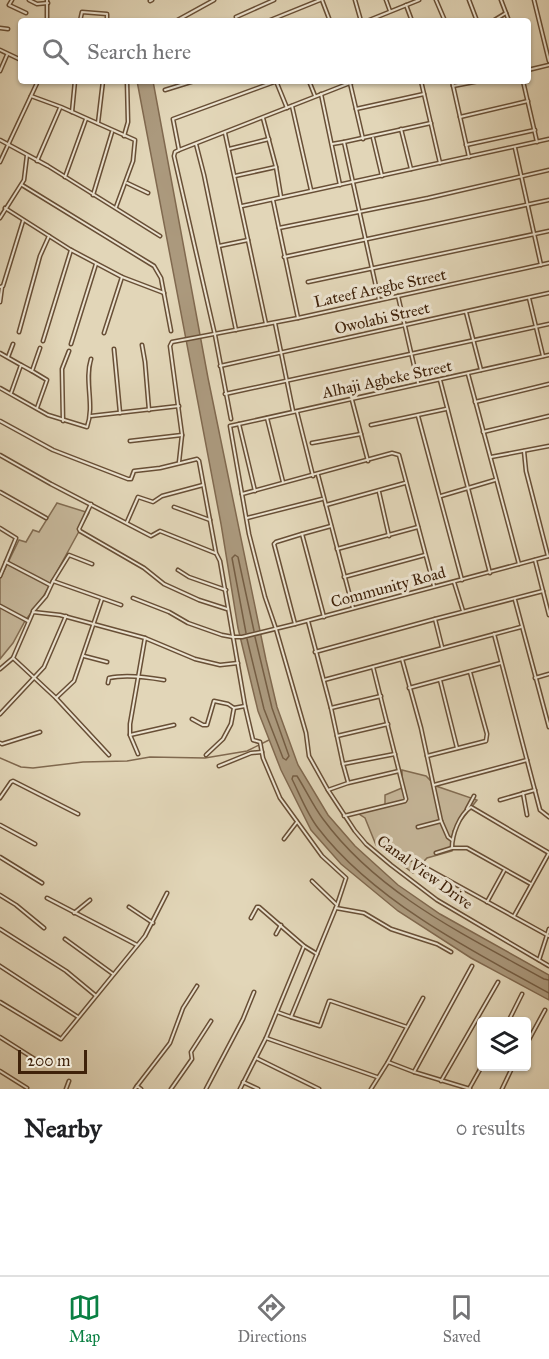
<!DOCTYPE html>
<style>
:root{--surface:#fff;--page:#f6f6f6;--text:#202124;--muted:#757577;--line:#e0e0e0;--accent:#0b8043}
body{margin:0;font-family:"IM FELL Great Primer",serif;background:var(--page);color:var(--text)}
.controls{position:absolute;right:18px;bottom:18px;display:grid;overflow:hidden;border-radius:6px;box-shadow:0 2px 4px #0004}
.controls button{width:54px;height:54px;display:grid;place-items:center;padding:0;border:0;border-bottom:2px solid var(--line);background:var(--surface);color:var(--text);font:30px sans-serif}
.scale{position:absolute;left:18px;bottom:15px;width:69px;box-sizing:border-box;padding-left:6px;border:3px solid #3f220a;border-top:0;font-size:16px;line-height:21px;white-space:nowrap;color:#3f220a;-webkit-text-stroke:4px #ece4d1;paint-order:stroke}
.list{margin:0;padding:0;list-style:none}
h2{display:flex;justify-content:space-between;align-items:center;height:78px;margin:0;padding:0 24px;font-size:26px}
h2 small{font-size:20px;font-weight:400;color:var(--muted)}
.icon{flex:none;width:33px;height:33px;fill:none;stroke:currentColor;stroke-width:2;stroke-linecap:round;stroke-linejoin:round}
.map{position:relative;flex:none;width:549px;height:1089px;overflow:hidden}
.search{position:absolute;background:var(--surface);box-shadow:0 2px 4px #0004;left:18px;right:18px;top:18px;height:66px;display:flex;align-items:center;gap:15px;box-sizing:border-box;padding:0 21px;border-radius:6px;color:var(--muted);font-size:22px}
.sheet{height:186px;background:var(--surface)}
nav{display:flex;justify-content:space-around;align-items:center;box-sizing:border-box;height:84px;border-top:2px solid var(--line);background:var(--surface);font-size:16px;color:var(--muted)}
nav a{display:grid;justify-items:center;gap:3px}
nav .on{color:var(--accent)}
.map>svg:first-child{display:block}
.green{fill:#c6b79a;stroke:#826c52;stroke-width:1.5}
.water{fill:#ab997d;stroke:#80694f;stroke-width:1.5}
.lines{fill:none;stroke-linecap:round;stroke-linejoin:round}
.shore{stroke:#755e44;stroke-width:1.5}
.stream{stroke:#80694f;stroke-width:1.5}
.street-casing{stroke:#684f36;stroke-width:5}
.street{stroke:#ece4d1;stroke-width:2}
.labels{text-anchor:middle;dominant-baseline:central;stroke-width:6;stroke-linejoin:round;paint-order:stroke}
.street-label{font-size:16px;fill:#3f220a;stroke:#ece4d1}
</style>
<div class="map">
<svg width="549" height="1089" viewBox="0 0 549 1089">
<rect width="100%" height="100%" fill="#e2d6b8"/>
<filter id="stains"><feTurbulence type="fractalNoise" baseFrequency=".00333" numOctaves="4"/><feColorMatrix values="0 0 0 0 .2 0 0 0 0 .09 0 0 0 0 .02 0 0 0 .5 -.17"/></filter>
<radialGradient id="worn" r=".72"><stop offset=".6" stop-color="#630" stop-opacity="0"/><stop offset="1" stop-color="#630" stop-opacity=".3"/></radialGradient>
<g class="green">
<path d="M57 503 89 513 43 597 25 621 13 643 0 659V579L19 540 26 542 33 530 39 532Z"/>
<path d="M402 770 426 776 436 786 477 800 453 831 452 851 427 858 413 873 376 845 365 818 356 812 385 806V795L402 788Z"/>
</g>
<path class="water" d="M137 81H153L208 378 266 660 277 707 298 765 328 815 355 846 398 885 440 914 549 975V1000L471 958 398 911 341 864 311 830 281 770 258 711 238 628 221 524Z"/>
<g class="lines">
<g class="shore">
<path d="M246 633 232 558 235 555 238 557 254 631"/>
<path d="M247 639 264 709 283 758 286 760 289 756 272 708 255 637"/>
<path d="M549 980 544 979C465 935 378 894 323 819 313 806 306 790 297 776H293L292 779C300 795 307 814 318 828 372 899 471 951 549 993"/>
</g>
<path class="stream" d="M0 758 21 767 33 768 83 762 127 761 150 757 205 758 247 751 269 740"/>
<defs>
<g id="street">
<path d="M12 0 9 5 26 13"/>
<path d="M29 0 37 4 48 3"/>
<path d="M322 0 330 21"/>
<path d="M355 0 361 21"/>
<path d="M386 0 390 11"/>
<path d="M436 0 445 21"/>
<path d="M469 0 477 21"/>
<path d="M501 0 509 21"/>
<path d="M534 0 549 61"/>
<path d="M150 1 152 0"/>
<path d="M406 5 412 21"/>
<path d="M236 17 274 0"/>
<path d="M47 21V0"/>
<path d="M80 21 82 12 107 14V21"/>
<path d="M176 21 214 0"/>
<path d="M268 21 320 0"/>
<path d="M367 21 419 0"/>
<path d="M493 21 506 13"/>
<path d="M0 28 8 29"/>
<path d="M0 50 21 60"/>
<path d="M528 70 549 65"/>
<path d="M0 71 7 55"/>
<path d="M276 81 287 108"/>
<path d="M277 81 173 119 179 150 355 81"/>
<path d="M309 81 315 96"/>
<path d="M421 81 440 163"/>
<path d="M452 81 469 157"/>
<path d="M523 81 537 142"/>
<path d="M350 83 363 139"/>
<path d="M453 86 479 81"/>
<path d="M165 90 194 81"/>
<path d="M321 94 340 185"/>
<path d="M31 96 61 107 135 140 133 161 116 207"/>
<path d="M292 106 311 190"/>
<path d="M356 109 424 94"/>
<path d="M72 112 75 81"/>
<path d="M460 117 528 101"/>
<path d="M263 118 276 167 281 197"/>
<path d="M98 123 103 81"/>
<path d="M401 129 411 169"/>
<path d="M225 133 266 324"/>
<path d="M124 136 128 122 127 81"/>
<path d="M373 138 382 176"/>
<path d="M0 140 48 166 160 236"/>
<path d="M196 144 204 175 236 330"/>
<path d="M332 144 344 142"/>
<path d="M466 145 535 130"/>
<path d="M515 148 541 265"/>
<path d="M229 149 269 139"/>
<path d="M179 150 175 152 174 156 215 335 231 419"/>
<path d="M37 161 60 108"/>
<path d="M0 162 38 81"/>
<path d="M235 176 276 167"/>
<path d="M65 177 86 119"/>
<path d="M127 183 148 193"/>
<path d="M22 185 154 266 161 278 171 331"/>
<path d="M93 195 112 132"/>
<path d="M273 200 298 318"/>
<path d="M242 206 549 139"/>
<path d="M5 208 71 250 122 277 104 333"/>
<path d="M0 218 24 180 27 155"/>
<path d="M279 228 428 198 549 170"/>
<path d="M219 246 248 240"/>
<path d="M284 257 549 200"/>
<path d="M122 277 164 293"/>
<path d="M308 282 549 231"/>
<path d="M0 287 3 286 23 221"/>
<path d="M398 296 418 383"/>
<path d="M529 298 543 356"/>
<path d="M379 300 344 142 431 123"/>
<path d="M0 302 2 287"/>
<path d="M466 312 481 370"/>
<path d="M275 323 293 411"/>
<path d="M19 332 40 256 49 236"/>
<path d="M43 341 71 250"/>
<path d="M71 344 96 264"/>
<path d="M142 345 145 362 149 410"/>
<path d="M114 349 120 413"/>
<path d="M0 353 21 365"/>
<path d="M549 355 230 426 249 534 265 597 276 629 306 733 309 756 328 790 355 831 366 844 391 865 437 900 549 966"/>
<path d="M8 357 13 344"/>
<path d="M220 366 549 293"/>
<path d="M32 371 47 380 37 408"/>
<path d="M468 374 519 564"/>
<path d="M440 380 490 573"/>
<path d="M0 388 48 415 87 427C95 405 84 381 91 359"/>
<path d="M11 393 21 365 32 371 40 348"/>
<path d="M225 394 549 324"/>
<path d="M352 400 368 461"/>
<path d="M475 402 549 384"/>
<path d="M297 412 313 476"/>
<path d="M91 416 179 406"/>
<path d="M418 416 462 580"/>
<path d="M267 418 283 482"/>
<path d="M0 421 53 450 128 479H131L134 471 160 468 197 459 199 461 216 553 220 561 245 706 253 740 260 742 263 758 280 798 322 856 346 878 337 905 291 1017 277 1012"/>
<path d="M63 421 62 369 69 351"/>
<path d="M239 424 255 491"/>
<path d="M371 425 446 409"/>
<path d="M483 432 549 416"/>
<path d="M130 441 182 435"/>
<path d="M312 443 361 434"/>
<path d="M524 451 526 471 548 556"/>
<path d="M0 455 51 484 151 536 160 531 215 553"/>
<path d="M491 457 549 446"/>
<path d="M179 462 182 435 170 346 172 342 298 318 549 263"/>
<path d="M318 475 353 608"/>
<path d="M0 492 46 518"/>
<path d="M379 492 389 536"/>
<path d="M242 494 392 453 399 455 434 586"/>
<path d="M441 496 495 480"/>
<path d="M91 504 79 529 80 531 144 568 164 584 199 600 227 609"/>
<path d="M326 505 405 483"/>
<path d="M174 507 210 520"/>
<path d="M247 518 322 499"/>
<path d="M127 522 138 497 153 502 162 496 203 485"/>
<path d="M0 528 16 538 0 576"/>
<path d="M337 549 418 527"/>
<path d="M535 560 549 615"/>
<path d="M6 562 50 585"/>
<path d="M178 570 189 577 226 590"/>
<path d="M344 577 425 555"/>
<path d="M53 581 69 555 92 564"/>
<path d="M454 582 463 611"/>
<path d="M133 598 169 612 188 623 222 635 233 637H242L295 624 549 556"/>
<path d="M515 600 549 727"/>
<path d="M0 606 28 621"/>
<path d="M33 611 46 596 53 581 121 605"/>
<path d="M324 617 302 534 331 526"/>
<path d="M435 619 442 647"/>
<path d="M308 621 331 708 343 764 395 754"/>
<path d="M295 624 274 544 276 542 302 534"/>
<path d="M494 634 540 810 549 817"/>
<path d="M315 652 435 619 543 591"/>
<path d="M84 656 107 662"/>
<path d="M13 658 56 698 109 755"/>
<path d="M402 659 421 728 441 821 448 837 452 840"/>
<path d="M0 669 13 658 33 612 60 615 145 638 195 659 220 665 238 663"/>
<path d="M535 678 549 674"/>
<path d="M324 680 521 627"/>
<path d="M440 680 457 748"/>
<path d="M108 683 109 678C126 674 147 677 164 680"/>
<path d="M409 688 501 663"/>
<path d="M56 698 74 681 102 599"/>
<path d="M331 708 381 696"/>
<path d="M0 714 44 667 66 616"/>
<path d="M192 719 203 725H207L214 701 228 704 234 708"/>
<path d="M130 735 174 725"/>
<path d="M337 736 388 724"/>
<path d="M0 743 2 744 40 732"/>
<path d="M138 754 130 735V724L145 638"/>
<path d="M206 755 223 739 231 724 234 708 245 706"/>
<path d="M427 756 486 741 487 734 470 672"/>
<path d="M343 764 348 782"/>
<path d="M219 766 251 753 262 752"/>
<path d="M434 785 527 760"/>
<path d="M328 790 348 783 399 771"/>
<path d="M523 793 527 815"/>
<path d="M0 798 11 782 13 781 78 814"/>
<path d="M500 800 535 790"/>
<path d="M467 809 474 796"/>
<path d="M344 816 405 801 406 799 373 667"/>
<path d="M0 825 35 844"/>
<path d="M418 827 441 821"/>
<path d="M284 839 297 822"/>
<path d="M436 853 452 848"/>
<path d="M0 857 42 883"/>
<path d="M407 860 415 859 417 863 549 936"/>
<path d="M312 881 337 905"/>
<path d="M531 884 467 848H452C452 835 459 815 471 807L549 853"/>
<path d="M0 895 16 905 44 928"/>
<path d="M47 898 137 945"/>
<path d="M487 902 504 871"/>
<path d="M129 907 153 923"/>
<path d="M336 908 364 913 391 929 437 944 451 952"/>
<path d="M74 913 90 900"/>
<path d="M514 916 549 853"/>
<path d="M251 918 257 907H259L304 946 317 954"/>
<path d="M0 929 66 971 95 995"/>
<path d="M276 934 281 925"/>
<path d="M65 939 113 974"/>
<path d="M539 960 549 929"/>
<path d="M0 966 78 1017"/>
<path d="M0 1002 61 1039 145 936 167 893"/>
<path d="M291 1017 320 1026 329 1001H331L407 1027"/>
<path d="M508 1022 522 994"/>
<path d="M0 1037 41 1063"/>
<path d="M266 1038 377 1077"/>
<path d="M526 1045 545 1010"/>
<path d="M256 1058 319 1089"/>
<path d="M388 1062 423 998"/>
<path d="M0 1071 27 1088"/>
<path d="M414 1072 472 966"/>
<path d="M441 1081 498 982"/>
<path d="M243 1082 258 1089"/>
<path d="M137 1086 170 1043 183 1008 197 986"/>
<path d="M66 1089 69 1081"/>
<path d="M135 1089 137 1086 141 1089"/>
<path d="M171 1089 192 1059 191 1052 211 1021"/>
<path d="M206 1089 243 1019 254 992"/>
<path d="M240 1089 266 1038 304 946"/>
<path d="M371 1089 388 1062 414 1072 470 1089"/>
<path d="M469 1089 482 1066"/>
<path d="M502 1089 513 1066"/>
</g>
</defs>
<use href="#street" class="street-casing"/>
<use href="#street" class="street"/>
</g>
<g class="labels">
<g class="street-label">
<text transform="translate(380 288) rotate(-12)">Lateef Aregbe Street</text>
<text transform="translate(382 318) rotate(-13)">Owolabi Street</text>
<text transform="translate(387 379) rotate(-12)">Alhaji Agbeke Street</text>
<text transform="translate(388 587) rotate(-15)">Community Road</text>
<text transform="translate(425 872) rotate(36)">Canal View Drive</text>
</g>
</g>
<rect width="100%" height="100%" filter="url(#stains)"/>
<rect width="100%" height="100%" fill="url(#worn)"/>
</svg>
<div class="controls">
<button><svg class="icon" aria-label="layers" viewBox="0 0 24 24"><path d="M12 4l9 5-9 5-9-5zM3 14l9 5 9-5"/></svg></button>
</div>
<div class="scale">200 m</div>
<div class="search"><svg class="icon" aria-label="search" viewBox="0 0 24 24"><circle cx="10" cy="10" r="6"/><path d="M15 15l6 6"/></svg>Search here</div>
</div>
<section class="sheet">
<h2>Nearby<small>0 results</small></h2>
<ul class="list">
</ul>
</section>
<nav>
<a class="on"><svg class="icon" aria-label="map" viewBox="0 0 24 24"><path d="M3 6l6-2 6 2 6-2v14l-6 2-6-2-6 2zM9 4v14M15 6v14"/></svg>Map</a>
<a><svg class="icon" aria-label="directions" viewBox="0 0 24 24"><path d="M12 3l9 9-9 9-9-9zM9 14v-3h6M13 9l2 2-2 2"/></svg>Directions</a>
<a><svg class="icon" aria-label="saved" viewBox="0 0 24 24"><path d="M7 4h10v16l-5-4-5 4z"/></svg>Saved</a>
</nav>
